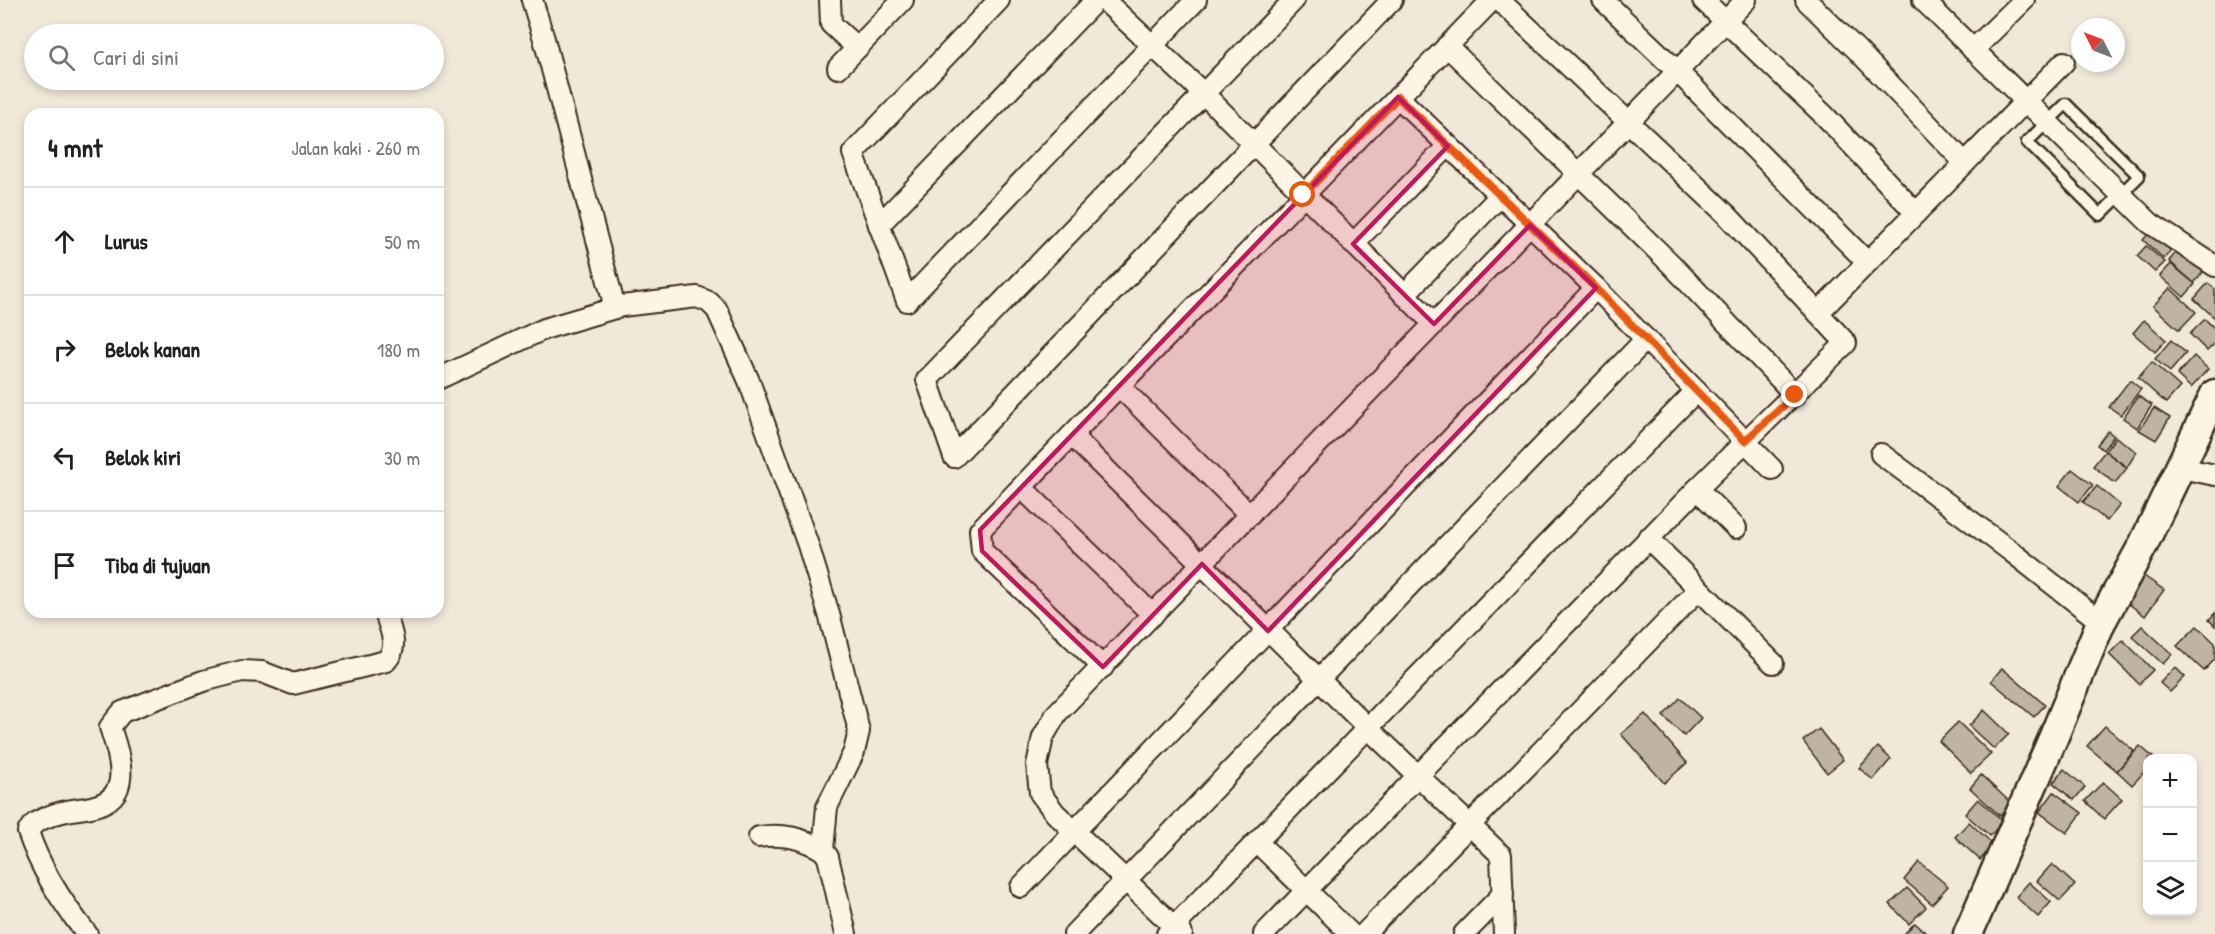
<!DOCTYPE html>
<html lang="id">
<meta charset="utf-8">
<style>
:root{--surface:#fff;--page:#f6f6f6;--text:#202124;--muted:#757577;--line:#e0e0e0}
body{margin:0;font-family:"Patrick Hand",sans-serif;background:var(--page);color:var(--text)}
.controls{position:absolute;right:18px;bottom:18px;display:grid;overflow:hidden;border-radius:12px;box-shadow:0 3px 9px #0003}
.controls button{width:54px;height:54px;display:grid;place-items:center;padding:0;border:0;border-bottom:2px solid var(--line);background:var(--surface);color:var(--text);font:30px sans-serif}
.compass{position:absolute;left:2071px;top:18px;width:54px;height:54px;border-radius:50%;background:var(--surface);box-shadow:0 3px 9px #0003;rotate:312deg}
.stop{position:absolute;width:18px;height:18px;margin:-14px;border:4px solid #ea580c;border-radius:50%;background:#fff}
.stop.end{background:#ea580c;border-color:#fff;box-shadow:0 2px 6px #0008}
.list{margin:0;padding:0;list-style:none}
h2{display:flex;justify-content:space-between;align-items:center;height:78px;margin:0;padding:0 24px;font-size:26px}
h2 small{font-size:20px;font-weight:400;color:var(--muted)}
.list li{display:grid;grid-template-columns:39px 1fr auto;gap:18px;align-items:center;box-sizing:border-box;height:108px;padding:0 24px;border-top:2px solid var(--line)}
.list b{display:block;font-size:22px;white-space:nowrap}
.list em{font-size:20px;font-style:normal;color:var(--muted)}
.icon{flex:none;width:33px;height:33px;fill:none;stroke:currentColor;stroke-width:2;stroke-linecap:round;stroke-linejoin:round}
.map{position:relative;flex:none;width:2215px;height:934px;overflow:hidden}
.search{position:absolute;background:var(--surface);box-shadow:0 3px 9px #0003;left:24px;top:24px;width:420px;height:66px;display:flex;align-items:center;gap:15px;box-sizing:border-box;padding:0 21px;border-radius:33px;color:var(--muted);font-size:22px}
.panel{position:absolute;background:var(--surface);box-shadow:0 3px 9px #0003;left:24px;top:108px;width:420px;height:510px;border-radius:18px}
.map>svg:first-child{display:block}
.building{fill:#beb3a4;stroke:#3b2a1e;stroke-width:1.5}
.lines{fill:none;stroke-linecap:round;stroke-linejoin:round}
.lane-casing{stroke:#3b2a1e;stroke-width:15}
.street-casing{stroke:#3b2a1e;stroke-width:24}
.secondary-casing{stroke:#3b2a1e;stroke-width:33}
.lane{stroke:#fcf5e5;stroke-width:10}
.street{stroke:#fcf5e5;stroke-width:20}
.secondary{stroke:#fcf5e5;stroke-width:28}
.route{stroke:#ea580c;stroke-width:8}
.marked{fill:#c2185b;fill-opacity:0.2;stroke:#c2185b;stroke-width:4.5;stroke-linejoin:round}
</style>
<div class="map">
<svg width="2215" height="934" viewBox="0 0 2215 934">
<rect width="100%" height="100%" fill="#f0e9d9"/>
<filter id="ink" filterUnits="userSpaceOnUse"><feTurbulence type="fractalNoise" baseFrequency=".0167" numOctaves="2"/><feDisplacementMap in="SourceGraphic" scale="12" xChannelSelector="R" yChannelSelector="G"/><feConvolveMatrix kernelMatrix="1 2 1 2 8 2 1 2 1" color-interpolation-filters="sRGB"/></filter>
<g filter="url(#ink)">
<g class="building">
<path d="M2152 230 2172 249 2164 259 2143 240Z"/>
<path d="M2146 246 2165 262 2155 272 2137 256Z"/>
<path d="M2179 249 2204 271 2194 283 2169 261Z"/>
<path d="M2171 264 2195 284 2184 297 2160 276Z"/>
<path d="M2208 283 2215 289V318L2194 299Z"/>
<path d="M2170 288 2196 312 2179 330 2153 306Z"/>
<path d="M2205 319 2215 329V343L2207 351 2190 334Z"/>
<path d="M2144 320 2166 340 2155 352 2133 333Z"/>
<path d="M2171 340 2186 353 2170 372 2155 359Z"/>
<path d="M2194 356 2208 369 2191 388 2177 375Z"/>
<path d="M2152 362 2180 387 2166 403 2138 378Z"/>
<path d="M2130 380 2141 389 2121 415 2109 407Z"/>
<path d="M2138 396 2152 405 2137 428 2123 418Z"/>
<path d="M2154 408 2170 418 2156 440 2139 430Z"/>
<path d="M2108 431 2114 436 2103 450 2097 445Z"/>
<path d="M2116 437 2137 452 2127 467 2105 451Z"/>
<path d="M2105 451 2127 468 2115 483 2093 466Z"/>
<path d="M2072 469 2093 485 2079 502 2059 486Z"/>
<path d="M2097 486 2120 505 2107 521 2083 502Z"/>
<path d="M2144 576 2164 590 2145 616 2125 601Z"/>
<path d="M2215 613V626L2209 620Z"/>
<path d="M2142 626 2172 654 2163 664 2132 636Z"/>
<path d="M2197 626 2215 643V659L2204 671 2177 646Z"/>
<path d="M2123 640 2153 670 2139 684 2109 654Z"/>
<path d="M2175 667 2185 677 2170 692 2160 683Z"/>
<path d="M2002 668 2045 705 2034 717 1991 681Z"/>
<path d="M1680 698 1701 718 1684 736 1663 716Z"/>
<path d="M1984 710 2009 734 1994 749 1969 726Z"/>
<path d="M1645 714 1687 763 1664 783 1621 734Z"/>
<path d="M1958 722 1991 754 1971 773 1939 741Z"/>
<path d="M2105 726 2134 751 2117 771 2087 746Z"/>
<path d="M1819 729 1843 760 1827 773 1803 741Z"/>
<path d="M2140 746 2154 758H2148V768L2132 785 2117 771Z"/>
<path d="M1878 747 1891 759 1873 780 1859 768Z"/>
<path d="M2064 769 2085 787 2074 800 2053 783Z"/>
<path d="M1981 775 2011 803 2000 816 1970 788Z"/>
<path d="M2103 782 2122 799 2104 819 2085 801Z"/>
<path d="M2054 792 2082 813 2067 833 2039 812Z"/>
<path d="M1978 799 2003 821 1990 836 1965 814Z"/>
<path d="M1969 822 1994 845 1980 860 1955 837Z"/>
<path d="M1919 862 1948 886 1932 904 1904 880Z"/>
<path d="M2052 864 2075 885 2060 901 2037 881Z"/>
<path d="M2029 882 2051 902 2038 917 2016 897Z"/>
<path d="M1907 888 1926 907 1909 924 1890 904Z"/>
<path d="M1915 923 1927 934H1904Z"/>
</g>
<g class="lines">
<defs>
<path id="lane" d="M2066 104 2139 176 2100 215 2027 142Z"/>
<g id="street">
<path d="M532 0 544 39 615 308"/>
<path d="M830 0 831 24 857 48"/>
<path d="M999 0 853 153 907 301 1196 0"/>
<path d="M1104 0 1203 93 1434 324 1746 0"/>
<path d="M1294 0 927 380 954 457 1392 0"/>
<path d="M1603 0 1677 71 1867 262"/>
<path d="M1703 0 1825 116 1916 213"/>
<path d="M1806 0 1858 51 1965 163"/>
<path d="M1923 0 2150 223 2215 266"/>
<path d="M1447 46 1670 263 1795 395"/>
<path d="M1973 50 2024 0"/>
<path d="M838 68 903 0"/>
<path d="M1398 97 1596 288 1772 469"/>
<path d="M879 225 1096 0"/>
<path d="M1353 244 1448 146"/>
<path d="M1404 295 1500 196"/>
<path d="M1818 313 2064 62"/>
<path d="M438 379 544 329 622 306 697 297 709 302 717 310 749 381 808 545 829 614 859 731 854 752 827 807 823 850 828 857 846 934"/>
<path d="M1119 386 1250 515"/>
<path d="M1072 436 1368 728 1501 855 1504 934"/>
<path d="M1881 454 2012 552 2101 622"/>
<path d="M2181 468 2215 475"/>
<path d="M1022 488 1153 615"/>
<path d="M1697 489 1736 528"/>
<path d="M1648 538 1773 663"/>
<path d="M1103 667 982 551 980 530 1492 0"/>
<path d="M759 837C783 833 802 838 823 850"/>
<path d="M1257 842 1351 934"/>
<path d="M1021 887 1596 288"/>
<path d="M87 934C62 903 41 870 28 832 33 822 40 820 50 816 64 810 76 810 91 807 134 798 120 758 110 727L122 712 203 681 242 671 262 672 293 684 386 661C400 646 390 630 385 612"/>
<path d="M1074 934 1646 339"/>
<path d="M1167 934 1696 391"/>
<path d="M1182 934 1055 813 1040 793 1037 765 1043 737 1057 713 1434 324"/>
<path d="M1264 934 1697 489 1846 343 1726 214 1499 0"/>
<path d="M1364 934 1699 589"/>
<path d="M1464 934 1503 894"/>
</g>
<path id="secondary" d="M1968 934 2054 736 2101 622 2143 545 2215 394"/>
</defs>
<use href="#lane" class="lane-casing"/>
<use href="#street" class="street-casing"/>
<use href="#secondary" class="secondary-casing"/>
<use href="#lane" class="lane"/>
<use href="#street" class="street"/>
<use href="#secondary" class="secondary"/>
</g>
</g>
<g class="lines" filter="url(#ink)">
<path class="route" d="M1303 195 1398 97 1596 288 1745 441 1795 395"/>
</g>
<path class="marked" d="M1398 97 1448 146 1353 244 1434 324 1530 225 1596 288 1268 631 1202 564 1103 667 982 551 980 530Z"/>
</svg>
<div class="controls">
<button>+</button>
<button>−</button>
<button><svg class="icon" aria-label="layers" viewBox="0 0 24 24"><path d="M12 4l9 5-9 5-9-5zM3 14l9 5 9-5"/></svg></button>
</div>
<svg class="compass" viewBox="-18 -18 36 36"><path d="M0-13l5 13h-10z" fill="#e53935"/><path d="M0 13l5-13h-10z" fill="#757577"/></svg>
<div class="stop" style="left:1303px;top:195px"></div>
<div class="stop end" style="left:1795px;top:395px"></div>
<div class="search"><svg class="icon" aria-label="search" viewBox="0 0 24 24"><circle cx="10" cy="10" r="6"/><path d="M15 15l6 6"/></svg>Cari di sini</div>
<section class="panel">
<h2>4 mnt<small>Jalan kaki · 260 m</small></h2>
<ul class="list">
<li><svg class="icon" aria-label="ahead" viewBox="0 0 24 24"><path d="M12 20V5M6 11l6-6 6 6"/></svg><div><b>Lurus</b></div><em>50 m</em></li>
<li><svg class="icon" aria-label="right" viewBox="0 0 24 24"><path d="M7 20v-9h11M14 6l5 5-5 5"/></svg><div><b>Belok kanan</b></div><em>180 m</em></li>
<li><svg class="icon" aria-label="left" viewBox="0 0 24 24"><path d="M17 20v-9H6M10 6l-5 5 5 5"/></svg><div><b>Belok kiri</b></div><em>30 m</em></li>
<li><svg class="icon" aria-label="arrive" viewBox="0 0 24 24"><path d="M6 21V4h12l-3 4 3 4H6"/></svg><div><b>Tiba di tujuan</b></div></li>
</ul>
</section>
</div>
